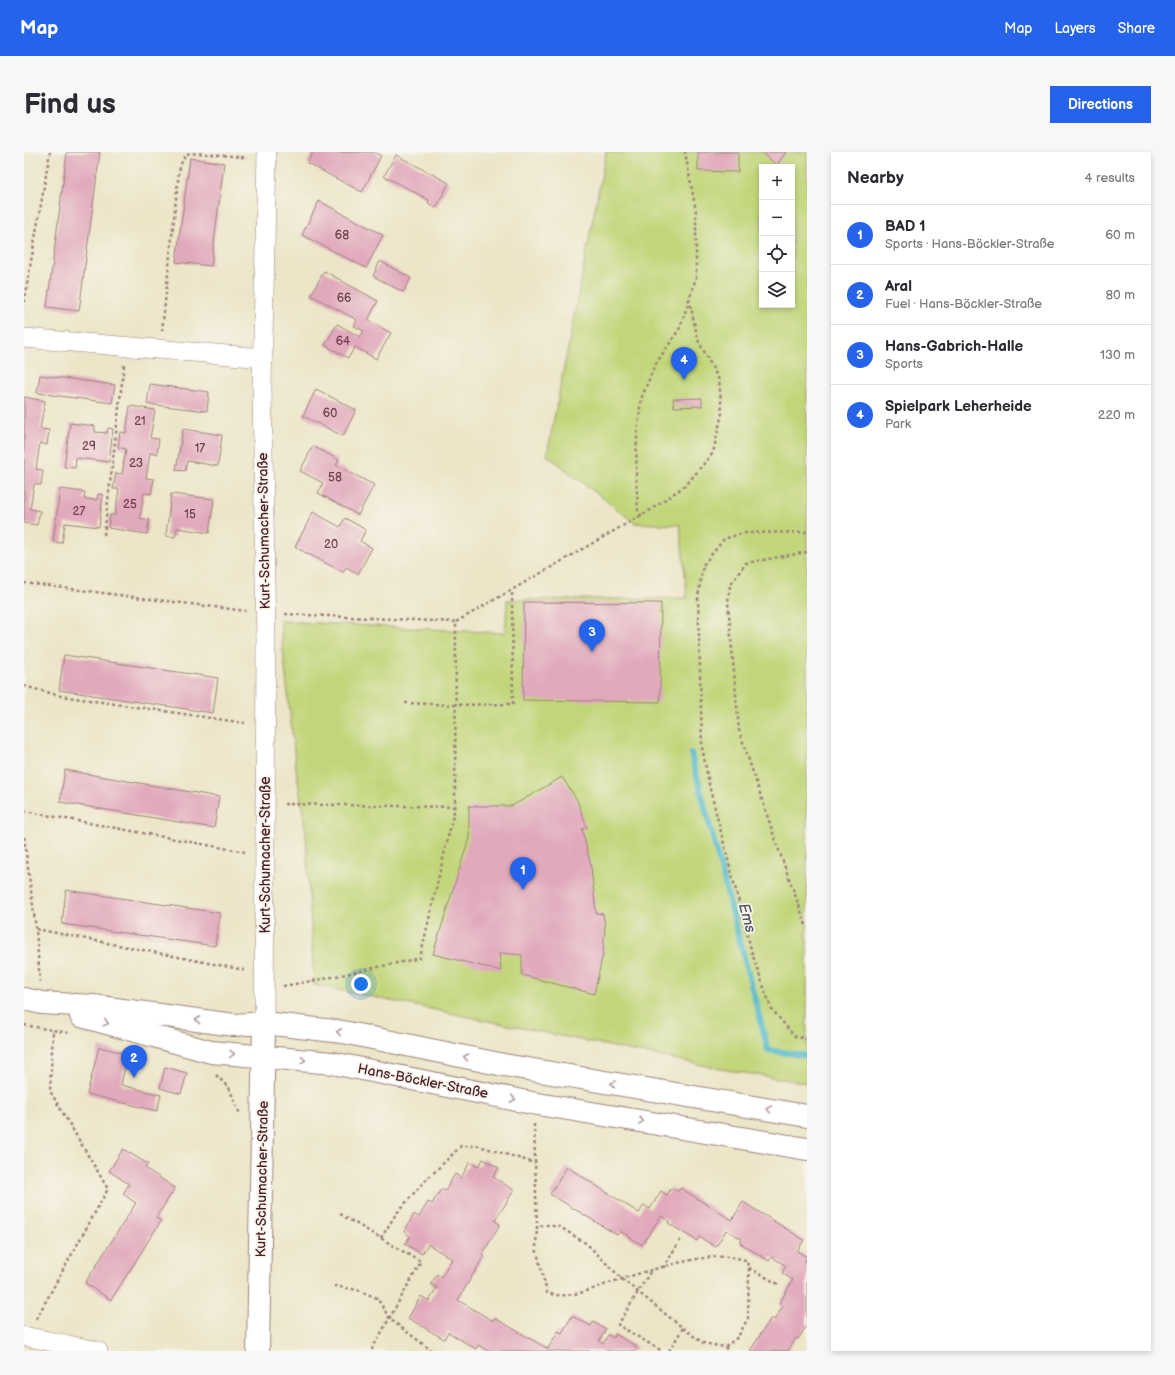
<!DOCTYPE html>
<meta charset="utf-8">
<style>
:root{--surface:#fff;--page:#f7f7f7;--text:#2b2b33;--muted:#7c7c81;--line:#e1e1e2;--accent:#2563eb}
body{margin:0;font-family:"Balsamiq Sans",sans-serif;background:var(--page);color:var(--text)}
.controls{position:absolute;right:12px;top:12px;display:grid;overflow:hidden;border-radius:0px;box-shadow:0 2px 6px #0003}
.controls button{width:36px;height:36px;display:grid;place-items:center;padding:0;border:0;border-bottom:1px solid var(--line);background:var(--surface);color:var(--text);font:20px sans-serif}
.you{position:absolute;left:337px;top:832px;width:14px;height:14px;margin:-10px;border:3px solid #fff;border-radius:50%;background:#1a73e8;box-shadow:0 0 0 6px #1a73e833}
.badge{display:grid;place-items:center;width:26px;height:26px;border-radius:50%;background:var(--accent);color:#fff;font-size:13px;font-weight:700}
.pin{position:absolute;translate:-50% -33px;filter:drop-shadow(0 1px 2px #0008)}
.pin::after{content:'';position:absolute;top:21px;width:14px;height:12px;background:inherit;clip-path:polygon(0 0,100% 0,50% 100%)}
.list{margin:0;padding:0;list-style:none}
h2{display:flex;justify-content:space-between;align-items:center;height:52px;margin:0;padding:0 16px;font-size:17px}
h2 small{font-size:13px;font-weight:400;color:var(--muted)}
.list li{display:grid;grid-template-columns:26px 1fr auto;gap:12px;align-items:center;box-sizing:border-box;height:60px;padding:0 16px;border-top:1px solid var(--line)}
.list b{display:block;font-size:15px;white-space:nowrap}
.list p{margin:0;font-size:13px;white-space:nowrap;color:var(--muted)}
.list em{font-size:13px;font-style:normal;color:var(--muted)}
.icon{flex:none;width:22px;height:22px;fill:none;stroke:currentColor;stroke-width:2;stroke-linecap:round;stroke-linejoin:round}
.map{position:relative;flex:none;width:783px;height:1199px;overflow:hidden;border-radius:0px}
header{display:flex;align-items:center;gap:24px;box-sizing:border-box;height:56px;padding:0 20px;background:var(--accent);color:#fff}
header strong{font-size:19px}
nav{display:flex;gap:22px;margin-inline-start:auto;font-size:14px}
.intro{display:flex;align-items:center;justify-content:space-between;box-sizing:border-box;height:96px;padding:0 24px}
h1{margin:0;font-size:28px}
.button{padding:10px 18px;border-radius:0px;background:var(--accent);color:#fff;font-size:14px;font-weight:700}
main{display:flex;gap:24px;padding:0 24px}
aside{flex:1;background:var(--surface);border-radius:0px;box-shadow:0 2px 6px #0003}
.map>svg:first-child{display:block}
.green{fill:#c1d679;stroke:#867a52;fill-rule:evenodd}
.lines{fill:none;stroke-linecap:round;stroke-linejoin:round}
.stream{stroke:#4bb7c7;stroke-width:6}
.building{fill:#e1a9bc}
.minor-casing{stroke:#9b827a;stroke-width:20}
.tertiary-casing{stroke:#9b827a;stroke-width:24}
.path{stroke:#9b827a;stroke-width:2.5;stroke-dasharray:3 3;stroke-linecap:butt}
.minor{stroke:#fff;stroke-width:19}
.tertiary{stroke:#fff;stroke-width:22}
.oneway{stroke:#ae9aa0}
.labels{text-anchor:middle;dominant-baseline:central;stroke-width:3.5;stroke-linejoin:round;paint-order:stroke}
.number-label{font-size:12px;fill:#70424f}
.street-label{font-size:14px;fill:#4a1f2b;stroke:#f7f3e8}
.water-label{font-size:15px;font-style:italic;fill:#4a5462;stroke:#f7f3e8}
</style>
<header>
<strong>Map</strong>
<nav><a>Map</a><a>Layers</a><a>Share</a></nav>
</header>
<div class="intro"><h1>Find us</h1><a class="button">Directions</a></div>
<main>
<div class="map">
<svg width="783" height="1199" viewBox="0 0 783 1199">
<rect width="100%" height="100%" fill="#f7f3e8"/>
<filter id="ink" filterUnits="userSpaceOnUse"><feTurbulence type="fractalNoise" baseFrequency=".025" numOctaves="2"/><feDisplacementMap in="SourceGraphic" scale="8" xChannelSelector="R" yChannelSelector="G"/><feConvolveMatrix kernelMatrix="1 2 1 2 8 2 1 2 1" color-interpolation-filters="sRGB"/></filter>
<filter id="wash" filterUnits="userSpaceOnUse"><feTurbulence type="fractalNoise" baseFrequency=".012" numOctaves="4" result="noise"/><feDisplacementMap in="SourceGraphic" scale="16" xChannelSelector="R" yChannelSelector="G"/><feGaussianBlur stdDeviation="0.9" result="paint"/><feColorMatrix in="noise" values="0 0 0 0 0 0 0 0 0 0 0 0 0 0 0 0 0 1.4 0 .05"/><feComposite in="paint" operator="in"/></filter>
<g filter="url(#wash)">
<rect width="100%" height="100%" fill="#ece5c8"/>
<path class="green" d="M582 0H783V931L697 917 290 833 282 681 271 609 256 469 481 481 483 448 663 446 656 373 611 371 523 303ZM738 15H768V153H738Z"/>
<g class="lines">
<path class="stream" d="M667 601 744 898 783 904"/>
</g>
<g id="blocks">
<g class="building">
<path d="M43 0H76L55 159 23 155Z"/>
<path d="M289 0H349L357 4 338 40 283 11Z"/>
<path d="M674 0H714V20L674 19Z"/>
<path d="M743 0H762L753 13 740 3Z"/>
<path d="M372 3 425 31 412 56 404 51 405 48 360 24Z"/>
<path d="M166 6 200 11 187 114 152 110Z"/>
<path d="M295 49 359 83 342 116 278 83Z"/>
<path d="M356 109 387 126 379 140 349 124Z"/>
<path d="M300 119 354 149 344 168 367 181 352 207 331 195 324 206 301 193 313 172 336 185 340 179 330 174 333 168 287 143Z"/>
<path d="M16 223 91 233 88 251 13 241Z"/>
<path d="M126 232 185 240 183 259 123 252Z"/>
<path d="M292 237 332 258 319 284 279 264Z"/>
<path d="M0 245 21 249 16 277 25 278 23 293 16 291 12 317 19 318 17 333 10 332 6 357 16 359 13 373 0 371Z"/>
<path d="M678 246V254L650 255 649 247Z"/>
<path d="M106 254 131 258 126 286 135 287 133 302 126 301 122 326 130 327 127 342 120 341 116 366 125 368 123 382 84 376 86 363H91L95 337H89L92 321 98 322 102 297 94 295 96 280 102 281Z"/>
<path d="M46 271 71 274V280L83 281 84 276 89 277 85 310 52 306 51 316 40 315Z"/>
<path d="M159 277 198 283 194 314 163 309 161 319 152 318Z"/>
<path d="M289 294 315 308 312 313 350 333 334 363 294 341 299 331 276 319Z"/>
<path d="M36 337 61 340 60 347 73 348 74 342 79 343 75 375 41 371 38 391 29 390Z"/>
<path d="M147 342 190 347 185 381 153 376 151 385 142 384Z"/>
<path d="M289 360 316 375 321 366 342 378 336 389 348 396 334 422 322 415 319 420 271 395Z"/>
<path d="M500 450 637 451 636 550 499 548Z"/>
<path d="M40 503 194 526 189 561 35 538Z"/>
<path d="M41 618 195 645 190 676 36 650Z"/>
<path d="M538 625 553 648 563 676 558 677 567 715 572 761 579 762 581 774 579 802 570 842 498 823V803L475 801 477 819 409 802 445 686V654H488Z"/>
<path d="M42 738 196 761 191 794 38 772Z"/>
<path d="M75 895 104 902 97 933 137 943 133 959 63 942Z"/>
<path d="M141 915 163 921 157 942 136 936Z"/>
<path d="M99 997 124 1012 121 1016 151 1036 132 1066 137 1069 87 1148 61 1131 112 1051 99 1042 105 1032 85 1019Z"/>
<path d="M459 1007 475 1016 469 1025 490 1038 471 1069 476 1072 458 1103 460 1104 434 1148 469 1169 471 1166 524 1197 534 1179 538 1181 548 1164 567 1174 569 1170 582 1177 575 1189 579 1192 584 1183 590 1186 591 1182 613 1195 611 1199H464L454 1193 452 1197 424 1180 420 1187 384 1166 397 1144 405 1149 413 1136 407 1132 413 1122 417 1125 428 1107 404 1092 398 1102 381 1092 386 1084 380 1080 390 1062 395 1065 404 1050 408 1052 417 1037 421 1039 431 1022 437 1026 446 1010 454 1015Z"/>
<path d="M543 1015 615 1061 620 1053 626 1057 637 1039 643 1043 647 1036 654 1039 656 1036 708 1068 719 1050 780 1088 773 1099 783 1105 781 1109 783 1110V1173L774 1187 772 1186 764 1199H726L747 1166 750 1168 759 1154 755 1152 769 1128 758 1121 762 1114 748 1105 745 1109 716 1091 718 1087 702 1078 692 1095 675 1085 673 1089 644 1071 645 1069 637 1064 618 1093 596 1079 593 1083 526 1042Z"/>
</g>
</g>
</g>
<g filter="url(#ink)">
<use href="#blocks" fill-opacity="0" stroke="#9b827a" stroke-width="1"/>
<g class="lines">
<defs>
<g id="minor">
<path d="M0 186 239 206"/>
<path d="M240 871 242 492 238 233 243 0"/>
<path d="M0 1184 74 1199"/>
</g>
<g id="tertiary">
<path d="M0 847 18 851 69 854 210 873 240 871 319 880 480 913 783 964"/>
<path d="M57 864 187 900 308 911 508 951 783 997"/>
<path d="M234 1199 240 871"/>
</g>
</defs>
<use href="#minor" class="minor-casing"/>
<use href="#tertiary" class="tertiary-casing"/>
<g class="path">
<path d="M0 150 26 0"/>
<path d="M138 179 155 19C157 13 158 6 163 2 171 0 212 4 223 6"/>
<path d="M618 364 614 359 612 324 613 282 617 247 631 213 656 176 672 126V59L661 0"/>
<path d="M783 380 719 381 700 387 679 413 674 445 678 595 686 637 728 801 747 856 770 884 783 887"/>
<path d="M80 383 100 213"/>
<path d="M783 400 722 411 706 433 704 450 715 578 752 690 783 776"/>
<path d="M0 431 222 459"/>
<path d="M261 462 431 470"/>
<path d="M0 534 37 544 221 571"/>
<path d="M381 551 430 553 489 552 488 438"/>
<path d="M260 652 431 655"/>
<path d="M0 659 221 700"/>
<path d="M0 685 12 777 16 830"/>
<path d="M12 777 220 818"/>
<path d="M259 834 299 827 396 806 431 655 432 470 628 357 662 333 689 301 698 261 695 228 674 188 665 147"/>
<path d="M0 873 45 881"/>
<path d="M192 923 205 936 216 962"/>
<path d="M510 972 513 1074 512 1096 523 1141C547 1149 574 1134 597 1127 623 1119 677 1102 704 1105 710 1105 716 1107 722 1108L725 1116 724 1166 714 1185 701 1195 679 1191 659 1176 598 1127 563 1092 536 1075 523 1073 513 1074"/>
<path d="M316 1062 397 1110 347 1199"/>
<path d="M357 1086 372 1062 397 1033 437 994H455L511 1011"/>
<path d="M639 1116 657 1087"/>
<path d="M725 1116 756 1133"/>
<path d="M626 1120 594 1173 638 1199"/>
<path d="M310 1134 334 1138 353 1146 366 1167 408 1199"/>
<path d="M12 1167 84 1037 26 939 29 878"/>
<path d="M701 1195 704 1199"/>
<path d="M645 1199 659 1176"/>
</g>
<use href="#minor" class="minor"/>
<use href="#tertiary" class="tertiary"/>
</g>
<defs><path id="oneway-chevron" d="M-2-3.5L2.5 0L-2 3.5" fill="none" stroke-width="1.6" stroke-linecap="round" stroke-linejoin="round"/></defs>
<g class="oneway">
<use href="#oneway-chevron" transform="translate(174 868) rotate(-174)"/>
<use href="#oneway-chevron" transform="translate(82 871) rotate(16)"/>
<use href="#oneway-chevron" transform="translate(315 880) rotate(-172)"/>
<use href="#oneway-chevron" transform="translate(208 902) rotate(4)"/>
<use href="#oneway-chevron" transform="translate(442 905) rotate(-168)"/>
<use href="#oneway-chevron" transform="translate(279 908) rotate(5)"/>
<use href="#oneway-chevron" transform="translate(589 932) rotate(-170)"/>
<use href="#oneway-chevron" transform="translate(489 947) rotate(11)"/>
<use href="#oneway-chevron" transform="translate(745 957) rotate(-170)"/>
<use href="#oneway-chevron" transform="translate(617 969) rotate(9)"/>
</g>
</g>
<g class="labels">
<g class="number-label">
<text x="318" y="83">68</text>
<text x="320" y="146">66</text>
<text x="319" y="189">64</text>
<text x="306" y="261">60</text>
<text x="116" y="269">21</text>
<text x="65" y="294">29</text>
<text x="176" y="296">17</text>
<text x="112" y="311">23</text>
<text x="311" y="325">58</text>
<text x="106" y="352">25</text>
<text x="55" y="359">27</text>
<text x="166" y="362">15</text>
<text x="307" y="392">20</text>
</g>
<g class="street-label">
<text transform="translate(240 379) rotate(-91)">Kurt-Schumacher-Straße</text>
<text transform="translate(241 703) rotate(-90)">Kurt-Schumacher-Straße</text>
<text transform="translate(399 929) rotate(11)">Hans-Böckler-Straße</text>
<text transform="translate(238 1027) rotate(-89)">Kurt-Schumacher-Straße</text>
</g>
<g class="water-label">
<text transform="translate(723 766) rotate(75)">Ems</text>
</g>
</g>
</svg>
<div class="controls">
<button>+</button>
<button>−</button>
<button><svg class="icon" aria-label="locate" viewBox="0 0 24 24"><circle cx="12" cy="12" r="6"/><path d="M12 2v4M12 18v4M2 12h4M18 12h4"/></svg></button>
<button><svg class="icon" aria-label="layers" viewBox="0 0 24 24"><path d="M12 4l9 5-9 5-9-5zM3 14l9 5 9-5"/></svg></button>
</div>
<div class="you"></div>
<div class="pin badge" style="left:499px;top:738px">1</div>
<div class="pin badge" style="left:110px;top:926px">2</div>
<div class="pin badge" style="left:568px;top:500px">3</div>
<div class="pin badge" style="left:660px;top:228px">4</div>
</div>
<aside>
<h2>Nearby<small>4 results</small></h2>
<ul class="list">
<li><span class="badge">1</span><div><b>BAD 1</b><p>Sports · Hans-Böckler-Straße</p></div><em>60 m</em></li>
<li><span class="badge">2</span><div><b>Aral</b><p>Fuel · Hans-Böckler-Straße</p></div><em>80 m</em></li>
<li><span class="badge">3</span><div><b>Hans-Gabrich-Halle</b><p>Sports</p></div><em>130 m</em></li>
<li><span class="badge">4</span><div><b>Spielpark Leherheide</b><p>Park</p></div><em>220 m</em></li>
</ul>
</aside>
</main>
